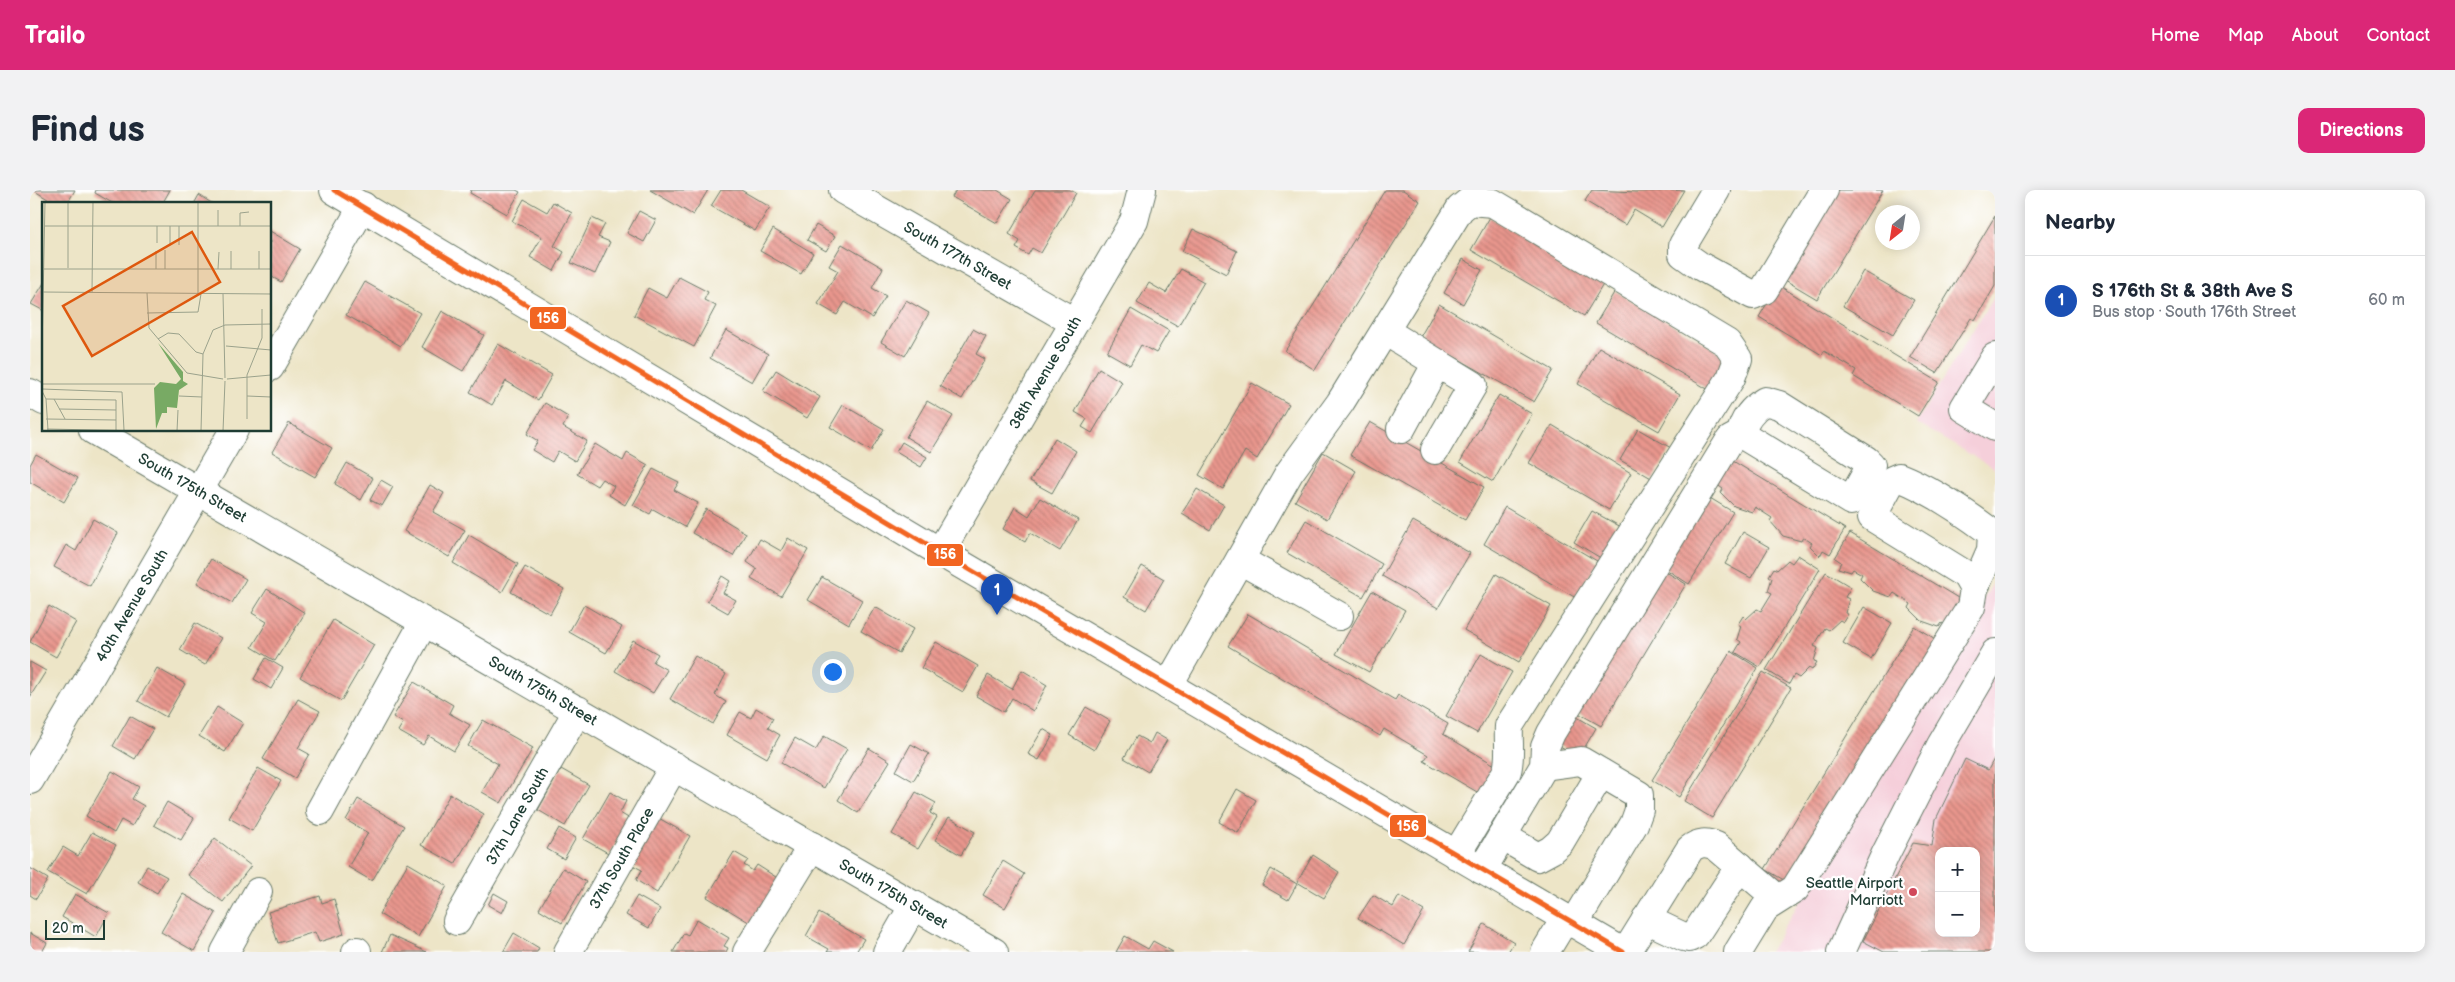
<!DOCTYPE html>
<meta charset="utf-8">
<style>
:root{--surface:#fff;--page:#f2f2f3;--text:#1f2937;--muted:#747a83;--line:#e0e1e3;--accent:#db2777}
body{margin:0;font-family:"Balsamiq Sans",sans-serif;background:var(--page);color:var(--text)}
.controls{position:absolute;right:15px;bottom:15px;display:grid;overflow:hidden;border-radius:10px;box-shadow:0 2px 12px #0003}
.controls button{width:45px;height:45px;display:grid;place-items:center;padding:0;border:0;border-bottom:1px solid var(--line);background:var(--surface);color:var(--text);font:25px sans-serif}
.compass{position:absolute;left:1845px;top:15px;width:45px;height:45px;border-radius:50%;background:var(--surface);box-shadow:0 2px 12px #0003;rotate:210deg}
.scale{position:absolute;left:15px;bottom:12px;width:60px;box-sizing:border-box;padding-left:5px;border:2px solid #1f3d34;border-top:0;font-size:14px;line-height:18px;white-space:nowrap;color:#1f3d34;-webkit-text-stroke:4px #fff;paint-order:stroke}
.you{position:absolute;left:802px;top:481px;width:18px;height:18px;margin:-12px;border:4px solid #fff;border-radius:50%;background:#1a73e8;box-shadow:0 0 0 8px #1a73e833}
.badge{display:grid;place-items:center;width:32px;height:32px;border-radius:50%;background:var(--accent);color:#fff;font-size:16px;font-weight:700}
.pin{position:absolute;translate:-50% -41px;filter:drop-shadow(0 1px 2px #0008)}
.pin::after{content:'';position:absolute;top:26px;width:18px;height:15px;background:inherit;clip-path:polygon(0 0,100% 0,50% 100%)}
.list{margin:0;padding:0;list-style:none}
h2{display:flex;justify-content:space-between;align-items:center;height:65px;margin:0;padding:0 20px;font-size:21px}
h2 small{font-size:16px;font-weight:400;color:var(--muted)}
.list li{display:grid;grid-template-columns:32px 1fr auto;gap:15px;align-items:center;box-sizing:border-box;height:90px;padding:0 20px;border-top:1px solid var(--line)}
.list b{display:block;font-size:19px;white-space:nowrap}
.list p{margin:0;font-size:16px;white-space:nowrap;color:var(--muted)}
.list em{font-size:16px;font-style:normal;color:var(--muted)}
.map{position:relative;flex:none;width:1965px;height:762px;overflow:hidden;border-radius:10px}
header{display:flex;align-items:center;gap:30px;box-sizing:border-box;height:70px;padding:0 25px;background:var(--accent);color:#fff}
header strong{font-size:24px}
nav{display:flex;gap:28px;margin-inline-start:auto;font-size:18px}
.intro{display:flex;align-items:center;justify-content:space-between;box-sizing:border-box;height:120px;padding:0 30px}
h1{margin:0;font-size:35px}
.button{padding:12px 22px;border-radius:10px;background:var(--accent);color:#fff;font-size:18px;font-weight:700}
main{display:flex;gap:30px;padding:0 30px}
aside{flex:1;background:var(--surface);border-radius:10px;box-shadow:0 2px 12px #0003}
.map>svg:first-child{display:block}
.built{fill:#f5cfda;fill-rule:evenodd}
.building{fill:url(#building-back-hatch);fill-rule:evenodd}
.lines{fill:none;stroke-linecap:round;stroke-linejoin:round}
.minor-casing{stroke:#677867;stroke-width:30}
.minor{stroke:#fff;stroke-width:28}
.bus-1-casing{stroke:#fff;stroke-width:9}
.bus-1{stroke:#f26522;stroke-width:5}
.poi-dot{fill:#d1495b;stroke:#fff;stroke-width:2}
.labels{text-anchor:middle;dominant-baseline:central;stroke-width:4.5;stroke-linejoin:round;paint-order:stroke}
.street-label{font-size:15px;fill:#1f3d34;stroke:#fff}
.poi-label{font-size:15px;fill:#1f3d34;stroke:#fff;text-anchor:end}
.inset-road{fill:none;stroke:#9ba28c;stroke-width:1}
.view{fill:#de580e;fill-opacity:0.15;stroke:#de580e;stroke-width:2.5}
.inset-edge{fill:none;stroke:#1f3d34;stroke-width:2.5}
.line-badge{stroke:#fff;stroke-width:2}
.badge-label{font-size:14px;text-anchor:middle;font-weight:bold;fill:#fff}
</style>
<header>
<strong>Trailo</strong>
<nav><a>Home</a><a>Map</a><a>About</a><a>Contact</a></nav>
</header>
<div class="intro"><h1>Find us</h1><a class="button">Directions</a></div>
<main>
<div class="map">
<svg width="1965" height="762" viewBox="0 0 1965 762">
<defs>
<pattern id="building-back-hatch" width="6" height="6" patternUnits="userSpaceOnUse" patternTransform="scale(1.25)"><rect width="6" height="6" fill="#e9968d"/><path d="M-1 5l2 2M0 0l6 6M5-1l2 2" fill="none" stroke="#bc7c74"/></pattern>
</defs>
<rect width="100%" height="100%" fill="#fff"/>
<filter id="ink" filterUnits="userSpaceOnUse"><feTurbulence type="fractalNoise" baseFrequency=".02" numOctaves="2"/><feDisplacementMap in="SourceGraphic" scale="10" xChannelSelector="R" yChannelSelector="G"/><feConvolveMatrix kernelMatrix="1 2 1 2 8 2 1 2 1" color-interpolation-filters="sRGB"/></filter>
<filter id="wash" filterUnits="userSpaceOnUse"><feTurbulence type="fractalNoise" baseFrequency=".0096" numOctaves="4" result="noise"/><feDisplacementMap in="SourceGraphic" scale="20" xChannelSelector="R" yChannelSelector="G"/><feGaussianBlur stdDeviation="1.12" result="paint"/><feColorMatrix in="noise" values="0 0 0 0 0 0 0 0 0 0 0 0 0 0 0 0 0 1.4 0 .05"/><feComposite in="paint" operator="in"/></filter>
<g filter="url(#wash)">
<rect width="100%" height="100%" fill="#ede5c7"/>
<g class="built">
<path d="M1965 104V279L1886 233Z"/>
<path d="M1965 390V762H1739ZM1909 661H1946V743H1909Z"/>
</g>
<g id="blocks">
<g class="building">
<path d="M3 0H45L37 14H26Z"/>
<path d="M66 0H140L132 14H84L65 3Z"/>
<path d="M441 0H486L490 2 477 24 440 3Z"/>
<path d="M620 0H678L663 25Z"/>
<path d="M691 0H711L740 17 725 41 681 16Z"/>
<path d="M926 0H967L982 9 967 33 922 7Z"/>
<path d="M1005 0H1040L1046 3 1011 63 1002 58 998 65 986 58 990 51 979 44Z"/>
<path d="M1355 0H1373L1390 11 1285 180 1255 161Z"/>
<path d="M1562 0 1607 2 1654 0 1632 37 1604 20 1595 35 1555 11Z"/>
<path d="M1809 0H1853L1787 109 1755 90Z"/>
<path d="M169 5 183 14H164Z"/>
<path d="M494 9 517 22 523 12 542 23 524 56 534 62 524 81 500 67 512 47 482 31Z"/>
<path d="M609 21 626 30 614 52 597 43Z"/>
<path d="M1965 26V96L1945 130 1941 128 1907 183 1880 167Z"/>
<path d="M1460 27 1574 93 1554 126 1441 60Z"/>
<path d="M562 28 575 34 568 47 580 52 565 84 541 73Z"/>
<path d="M786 35 805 46 796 61 777 50Z"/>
<path d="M743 39 783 63 771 84 730 61Z"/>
<path d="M1163 39 1207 61 1196 84 1152 61Z"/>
<path d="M240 41 270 59 251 92 240 86Z"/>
<path d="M812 54 853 78 842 98 856 106 842 128 815 112 807 125 788 114 808 81 799 76Z"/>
<path d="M1433 69 1452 80 1433 114 1414 103Z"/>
<path d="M1151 79 1174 92 1148 136 1107 113 1119 93 1136 103Z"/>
<path d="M1833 81 1884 110 1863 145 1813 116Z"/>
<path d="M649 87 678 102 674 110 686 116 664 157 604 125 618 98 637 108Z"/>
<path d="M335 92 390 123 371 156 316 125Z"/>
<path d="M14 93V121L1 114Z"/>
<path d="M1748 95 1909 192 1888 226 1823 186 1826 180 1794 161 1792 165 1729 127Z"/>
<path d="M1585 101 1698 167 1679 200 1566 133Z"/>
<path d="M876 110 899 123 875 166 851 152Z"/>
<path d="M1409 114 1523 180 1504 212 1390 147Z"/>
<path d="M1101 119 1139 141 1126 163 1111 155 1100 175 1077 162Z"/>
<path d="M412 121 454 145 433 181 392 157Z"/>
<path d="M943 139 956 146 946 164 955 169 932 209 910 196Z"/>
<path d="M696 140 738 164 722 192 680 168Z"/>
<path d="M468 154 522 185 508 210 476 191 462 215 440 202Z"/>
<path d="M1569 157 1650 204 1629 241 1548 194Z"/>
<path d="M1069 178 1092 192 1062 243 1052 237 1057 229 1045 222Z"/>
<path d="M746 180 790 207 777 228 733 201Z"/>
<path d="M1222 193 1259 214 1227 269 1215 261 1193 299 1169 285Z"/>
<path d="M1469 205 1502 224 1463 292 1430 272Z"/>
<path d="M897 211 923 226 901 262 876 247Z"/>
<path d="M515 213 538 227 533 237 557 251 545 271 528 261 522 272 502 260 508 251 497 244Z"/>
<path d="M813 215 854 239 841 261 800 237Z"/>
<path d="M1340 232 1454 297 1435 330 1320 265Z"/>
<path d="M259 233 302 258 285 287 242 262Z"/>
<path d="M1522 235 1601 283 1579 320 1499 273Z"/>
<path d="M1608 239 1641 258 1623 289 1590 270Z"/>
<path d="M1025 248 1046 261 1022 303 1000 291Z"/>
<path d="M872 252 897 267 891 277 866 262Z"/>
<path d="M565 254 593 271 597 263 618 275 595 315 579 305 584 296 572 289 567 296 547 284Z"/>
<path d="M1293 262 1326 281 1297 329 1265 311Z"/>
<path d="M6 264 48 288 34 312 0 292V275Z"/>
<path d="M1698 268 1815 339 1800 364 1793 360 1790 366 1780 356 1782 353 1773 347 1771 351 1753 346 1740 331 1742 328 1725 317 1722 322 1704 316 1691 303 1693 299 1683 292Z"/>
<path d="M317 273 343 288 331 310 305 294Z"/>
<path d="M623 279 649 292 644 300 668 313 655 337 623 319 620 324 603 315Z"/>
<path d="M351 290 363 297 352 316 340 310Z"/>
<path d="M400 295 414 303 403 322 435 340 419 367 374 341Z"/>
<path d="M1167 299 1194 315 1180 340 1152 323Z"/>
<path d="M1675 305 1703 322 1659 394 1631 376Z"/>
<path d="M1010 308 1048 330 1030 361 1000 343 995 352 973 339 985 317 999 326Z"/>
<path d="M1475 317 1567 371 1546 408 1454 354Z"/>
<path d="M676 319 716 343 703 366 662 343Z"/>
<path d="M1562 321 1593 338 1574 370 1544 352Z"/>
<path d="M63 329 88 343 60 396 24 377 36 355 46 361Z"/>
<path d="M1276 330 1352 374 1333 407 1257 363Z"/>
<path d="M1383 331 1440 363 1408 418 1352 386Z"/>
<path d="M1713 342 1739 357 1721 388 1695 374Z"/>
<path d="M1820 343 1938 414 1922 439 1912 433 1909 437 1892 431 1879 418 1881 414 1864 403 1861 407 1843 401 1830 388 1832 384 1823 379 1821 382 1808 378 1811 372 1805 368Z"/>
<path d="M439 345 488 374 472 402 423 373Z"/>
<path d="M758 348 778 360 751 406 721 389 727 379 717 372 730 349 751 361Z"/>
<path d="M1768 365 1790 379 1730 477 1705 462 1711 452 1707 449 1711 436 1708 434 1713 426 1716 429 1727 419 1731 421 1742 403 1738 401 1742 388 1739 386 1744 378 1747 380 1758 370 1762 373Z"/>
<path d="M181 369 216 389 202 413 167 393Z"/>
<path d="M1112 376 1134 389 1116 420 1094 407Z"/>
<path d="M495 377 534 399 520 424 481 402Z"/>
<path d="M1628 377 1656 394 1571 536 1543 520Z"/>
<path d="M1796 382 1821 397 1815 407 1819 409 1815 423 1818 424 1813 432 1810 430 1799 440 1795 438 1784 456 1788 458 1784 471 1787 472 1782 480 1779 478 1769 488 1764 485 1759 494 1736 480Z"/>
<path d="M1466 384 1521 416 1489 472 1434 440Z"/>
<path d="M692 386 700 391 693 403 706 410 698 423 677 411Z"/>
<path d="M792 387 832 410 819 434 778 410Z"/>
<path d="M237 399 275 423 245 471 222 457 237 432 222 423Z"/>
<path d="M1342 401 1375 420 1339 482 1306 464Z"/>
<path d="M554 415 592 437 576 463 539 442Z"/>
<path d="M19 416 46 432 26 467 0 452Z"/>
<path d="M845 417 883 439 869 463 831 441Z"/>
<path d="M1834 417 1862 433 1841 469 1813 453Z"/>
<path d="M1218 424 1365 510 1368 505 1418 534 1413 544 1470 578 1454 606 1394 571 1398 565 1354 539 1350 546 1198 456Z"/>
<path d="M303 430 344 455 311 511 270 487Z"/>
<path d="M165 433 191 448 175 475 150 460Z"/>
<path d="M1884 436 1912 453 1764 696 1735 679Z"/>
<path d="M603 450 628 464 623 472 637 480 623 503 585 481Z"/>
<path d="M906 452 948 476 933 502 891 478Z"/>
<path d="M1701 461 1728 478 1649 607 1622 590Z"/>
<path d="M1451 464 1482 482 1447 543 1416 526Z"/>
<path d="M665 466 696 484 685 505 696 512 683 534 640 509Z"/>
<path d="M236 468 253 478 241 499 224 489Z"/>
<path d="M0 472 16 481 0 507Z"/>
<path d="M127 478 155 494 136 527 108 511Z"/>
<path d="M992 480 1017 495 1003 521 982 508 974 522 946 506 958 485 982 499Z"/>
<path d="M1733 482 1761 498 1682 628 1654 611Z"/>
<path d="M384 492 423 515 419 523 440 535 424 561 399 546 393 555 368 541 373 533 363 527Z"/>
<path d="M268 509 290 521 268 558 279 564 265 588 233 569Z"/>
<path d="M187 517 213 533 195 562 169 546Z"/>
<path d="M1056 517 1080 531 1064 560 1039 545Z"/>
<path d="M726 518 743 528 738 538 750 545 737 568 697 545 710 522 721 528Z"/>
<path d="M1540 523 1566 538 1549 567 1523 552Z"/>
<path d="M100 526 123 539 105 569 83 556Z"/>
<path d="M453 530 503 558 471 613 452 602 468 574 438 556Z"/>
<path d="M1013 539 1023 545 1009 570 998 564Z"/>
<path d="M1125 543 1137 550 1118 582 1094 568 1107 546 1120 553Z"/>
<path d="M794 546 817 559 794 598 751 573 765 548 786 560Z"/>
<path d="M881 554 899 564 883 591 866 581Z"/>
<path d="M839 558 860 571 828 623 808 610Z"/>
<path d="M1965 567V762H1854L1833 751 1883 653 1902 656 1906 629 1935 569 1958 580ZM1909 661H1946V743H1909Z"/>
<path d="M228 578 251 591 222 641 199 628Z"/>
<path d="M531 579 559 595 535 636 508 620Z"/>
<path d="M82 581 109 597 102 609 114 616 102 636 91 630 84 643 56 626Z"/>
<path d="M1207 599 1226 610 1208 643 1189 632Z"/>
<path d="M580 602 596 611 590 623 600 629 580 664 553 649Z"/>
<path d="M886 602 906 613 900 623 907 627 888 659 862 644Z"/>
<path d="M420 604 454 624 425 674 391 655Z"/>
<path d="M328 609 374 636 342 691 318 677 338 643 316 630Z"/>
<path d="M137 612 164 628 151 650 124 635Z"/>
<path d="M627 627 660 646 627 703 606 690 612 680 600 674Z"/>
<path d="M919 627 945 642 931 665 905 650Z"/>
<path d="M529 638 546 648 534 669 517 659Z"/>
<path d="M62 642 86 655 57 704 18 682 33 657 48 666Z"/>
<path d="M185 648 221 676 193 712 158 685Z"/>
<path d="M704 662 718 670 714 675 723 681 727 675 749 689 722 734 677 707Z"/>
<path d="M1283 665 1309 682 1294 708 1267 692Z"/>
<path d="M973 671 994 684 975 718 953 705Z"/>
<path d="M378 673 417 696 388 747 349 724Z"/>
<path d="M117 676 137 687 127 703 108 692Z"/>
<path d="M0 678 18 689 6 709 0 705Z"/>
<path d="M533 678 556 692 532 733 509 719Z"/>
<path d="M1241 679 1267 694 1258 710 1232 695Z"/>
<path d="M464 703 478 711 472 723 458 715Z"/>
<path d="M45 704 79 723 66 747 32 727Z"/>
<path d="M153 704 186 723 164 761 131 742Z"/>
<path d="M1343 705 1363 717 1369 706 1394 721 1374 755 1328 728Z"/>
<path d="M290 706 292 713 304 709 314 744 289 752 285 742 248 753 238 722Z"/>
<path d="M607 706 630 719 619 738 596 725Z"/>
<path d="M789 723 834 749 826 762H797L799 759 776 746Z"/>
<path d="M667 729 699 748 694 756 698 758 696 762H643L654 743 658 745Z"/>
<path d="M1454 734 1484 752 1478 762H1438Z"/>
<path d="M0 743 17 753 12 762H0Z"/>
<path d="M484 743 509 758 507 762H473Z"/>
<path d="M360 745 397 762H352Z"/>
<path d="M1095 746 1118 759 1123 751 1143 762H1086Z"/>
</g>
</g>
</g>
<g filter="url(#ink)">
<use href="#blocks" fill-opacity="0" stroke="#677867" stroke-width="1"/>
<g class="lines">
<defs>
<g id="minor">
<path d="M304 0 910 362 1593 762"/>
<path id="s1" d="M813 0 1044 132"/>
<path d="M1686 0 1653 55V64L1670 76 1723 105 1734 100 1794 0"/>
<path d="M1355 141 1443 195 1405 260"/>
<path d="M1965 167 1934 218 1965 237"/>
<path d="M240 177 333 16"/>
<path d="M0 203 14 211"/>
<path d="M1371 239 1407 173"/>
<path id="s2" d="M63 240 964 762"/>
<path id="s3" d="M910 362 1104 31 1112 0"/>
<path d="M1210 370 1309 426"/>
<path d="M1138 496 1259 283 1310 213 1430 19 1440 11 1463 13 1697 153 1708 169 1701 188 1479 536C1478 552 1481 566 1477 581L1426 665"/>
<path d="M1514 576 1551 571 1609 605V620L1604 634 1544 734"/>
<path id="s4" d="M0 590 204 240"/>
<path d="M290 621 394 432"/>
<path d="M1472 646 1508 667 1521 660 1530 652 1571 583"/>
<path d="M1452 680 1514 576 1515 557 1521 543 1700 250 1711 244 1821 311 1841 275 1836 270 1749 215 1735 211C1723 218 1713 230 1711 244"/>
<path d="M1616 729 1654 747 1659 748 1665 745 1710 676"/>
<path id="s5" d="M427 731 548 520"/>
<path d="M195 762 228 702"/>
<path d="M326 762 327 761"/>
<path id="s6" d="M538 762 644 576"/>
<path d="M717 762 782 656"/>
<path d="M857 762 884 715"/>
<path d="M1515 762 1535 729"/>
<path d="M1596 762 1660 659C1669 652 1676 652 1686 656L1748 709"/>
<path d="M1708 762 1735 718 1765 699 1941 417 1944 399 1936 385 1842 327 1862 290 1869 287C1902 300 1934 322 1962 343L1961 360 1944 399"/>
<path d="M1811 762 1856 663 1911 555 1965 463"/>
</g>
</defs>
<use href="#minor" class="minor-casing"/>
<use href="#minor" class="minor"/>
<defs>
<path id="bus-1" d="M304 0 910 362 1593 762"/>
</defs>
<use href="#bus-1" class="bus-1-casing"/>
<use href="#bus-1" class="bus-1"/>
</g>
</g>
<circle class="poi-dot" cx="1883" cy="702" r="5"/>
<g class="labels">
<g class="street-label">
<text stroke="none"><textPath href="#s1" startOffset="132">South 177th Street</textPath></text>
<text stroke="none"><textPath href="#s3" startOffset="208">38th Avenue South</textPath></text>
<text stroke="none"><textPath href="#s2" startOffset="115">South 175th Street</textPath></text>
<text stroke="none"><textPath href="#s4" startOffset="202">40th Avenue South</textPath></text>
<text stroke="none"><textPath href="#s2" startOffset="520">South 175th Street</textPath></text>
<text stroke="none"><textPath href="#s5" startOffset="121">37th Lane South</textPath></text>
<text stroke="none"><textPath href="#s6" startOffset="108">37th South Place</textPath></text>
<text stroke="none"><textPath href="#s2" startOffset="925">South 175th Street</textPath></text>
</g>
<g class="poi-label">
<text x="1873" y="693">Seattle Airport<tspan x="1873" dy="17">Marriott</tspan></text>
</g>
</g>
<g transform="translate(12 12)">
<rect width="229" height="229" fill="#ede5c7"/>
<path d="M116 141 141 170V179L146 182 137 188 135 206 125 205V211H120L114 227 112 186 118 180 134 182 139 177Z" fill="#78aa64"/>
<path class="inset-road" d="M176 8V24M2 24H229M128 24V43M137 24V43M198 24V11L207 10M115 41V24M123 48V67M114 49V67M26 66V0M2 67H229M176 67 177 50M189 67V49M217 67V49M0 90 229 92M50 90 51 0M105 91 107 126 145 171 181 177M156 92V0M181 92 183 176M105 111 156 110 159 92M116 137 126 131 137 132 154 150 161 152M184 144 229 148M0 150 3 0M185 177 229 173M0 182H113M0 187 80 190 82 228M0 189 4 197 6 228M137 194 160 195M205 194 229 195M4 197 74 198V228M12 197 23 217M17 207 74 208M4 217 74 218M205 217V173L220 136V107M5 227 106 229M135 229 136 208M159 229 161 152 171 128 183 123 229 122M181 229 183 179"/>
<path class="view" d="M150 30 178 80 50 154 21 104Z"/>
<rect width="229" height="229" class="inset-edge"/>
</g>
<g class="line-badge">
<rect x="499" y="116" width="38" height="24" rx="5" fill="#f26522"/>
<rect x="896" y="353" width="38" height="24" rx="5" fill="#f26522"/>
<rect x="1359" y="624" width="38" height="24" rx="5" fill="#f26522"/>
</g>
<g class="badge-label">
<text x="518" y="133">156</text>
<text x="915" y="369">156</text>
<text x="1378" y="641">156</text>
</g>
</svg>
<div class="controls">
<button>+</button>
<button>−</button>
</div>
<svg class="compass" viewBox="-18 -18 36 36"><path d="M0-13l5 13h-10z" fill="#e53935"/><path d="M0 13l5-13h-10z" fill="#747a83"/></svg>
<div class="scale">20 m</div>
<div class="you"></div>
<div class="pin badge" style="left:967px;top:425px;background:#1a4fb4">1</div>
</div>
<aside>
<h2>Nearby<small></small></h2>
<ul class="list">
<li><span class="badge" style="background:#1a4fb4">1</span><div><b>S 176th St &amp; 38th Ave S</b><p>Bus stop · South 176th Street</p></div><em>60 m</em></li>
</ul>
</aside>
</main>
